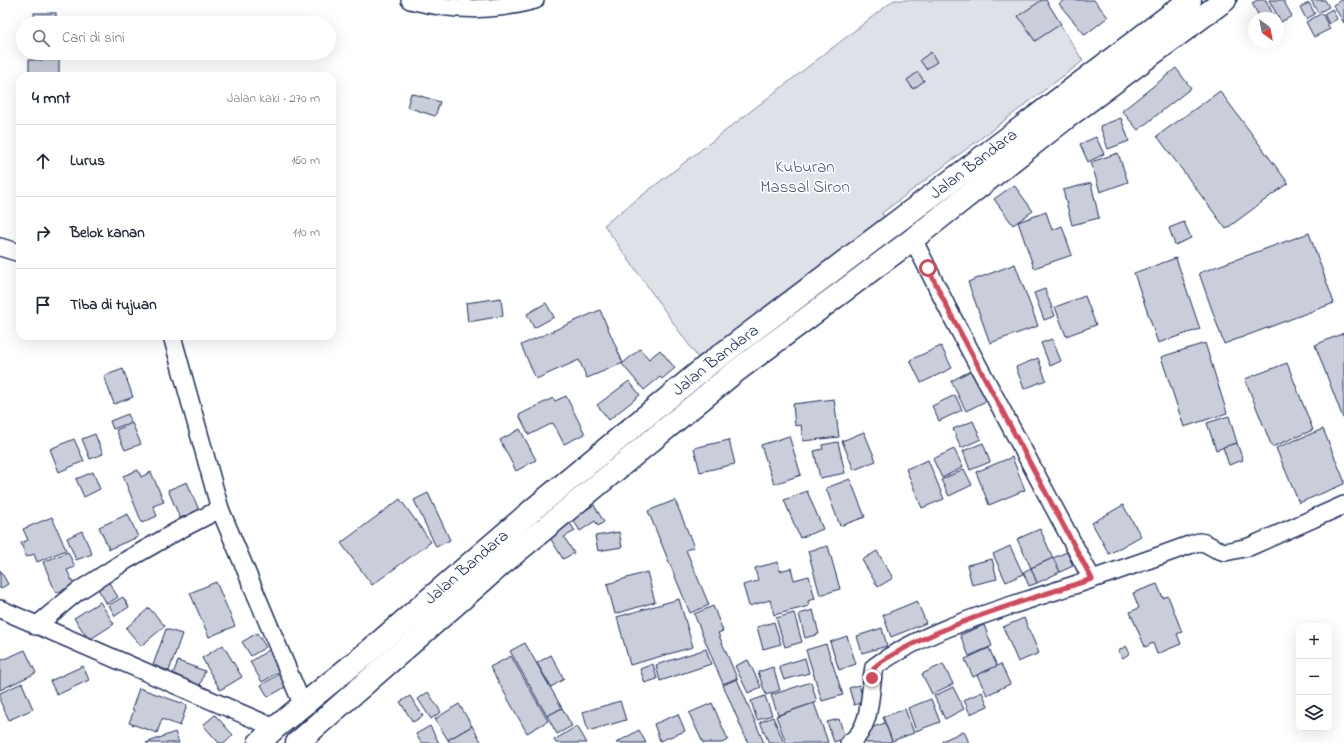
<!DOCTYPE html>
<html lang="id">
<meta charset="utf-8">
<style>
:root{--surface:#fff;--page:#f2f2f3;--text:#1f2937;--muted:#747a83;--line:#e0e1e3}
body{margin:0;font-family:"Indie Flower",sans-serif;background:var(--page);color:var(--text)}
.controls{position:absolute;right:12px;bottom:12px;display:grid;overflow:hidden;border-radius:8px;box-shadow:0 4px 16px #0002}
.controls button{width:36px;height:36px;display:grid;place-items:center;padding:0;border:0;border-bottom:1px solid var(--line);background:var(--surface);color:var(--text);font:20px sans-serif}
.compass{position:absolute;left:1248px;top:12px;width:36px;height:36px;border-radius:50%;background:var(--surface);box-shadow:0 4px 16px #0002;rotate:148deg}
.stop{position:absolute;width:12px;height:12px;margin:-9px;border:3px solid #d1495b;border-radius:50%;background:#fff}
.stop.end{background:#d1495b;border-color:#fff;box-shadow:0 1px 4px #0008}
.list{margin:0;padding:0;list-style:none}
h2{display:flex;justify-content:space-between;align-items:center;height:52px;margin:0;padding:0 16px;font-size:17px}
h2 small{font-size:13px;font-weight:400;color:var(--muted)}
.list li{display:grid;grid-template-columns:26px 1fr auto;gap:12px;align-items:center;box-sizing:border-box;height:72px;padding:0 16px;border-top:1px solid var(--line)}
.list b{display:block;font-size:15px;white-space:nowrap}
.list em{font-size:13px;font-style:normal;color:var(--muted)}
.icon{flex:none;width:22px;height:22px;fill:none;stroke:currentColor;stroke-width:2;stroke-linecap:round;stroke-linejoin:round}
.map{position:relative;flex:none;width:1344px;height:743px;overflow:hidden}
.search{position:absolute;background:var(--surface);box-shadow:0 4px 16px #0002;left:16px;top:16px;width:320px;height:44px;display:flex;align-items:center;gap:10px;box-sizing:border-box;padding:0 14px;border-radius:22px;color:var(--muted);font-size:15px}
.panel{position:absolute;background:var(--surface);box-shadow:0 4px 16px #0002;left:16px;top:72px;width:320px;height:268px;border-radius:12px}
.map>svg:first-child{display:block}
.green{fill:#dee1e7;stroke:#7c88a2}
.building{fill:#caceda;stroke:#1b2f5e}
.lines{fill:none;stroke-linecap:round;stroke-linejoin:round}
.minor-casing{stroke:#1b2f5e;stroke-width:20}
.highway-casing{stroke:#1b2f5e;stroke-width:25}
.minor{stroke:#fff;stroke-width:17}
.highway{stroke:#fff;stroke-width:22}
.route{stroke:#d1495b;stroke-width:5}
.labels{text-anchor:middle;dominant-baseline:central;stroke-width:3.5;stroke-linejoin:round;paint-order:stroke}
.street-label{font-size:17px;fill:#1b2f5e;stroke:#fff}
.park-label{font-size:17px;fill:#4c5c80;stroke:#fff}
</style>
<div class="map">
<svg width="1344" height="743" viewBox="0 0 1344 743">
<rect width="100%" height="100%" fill="#fff"/>
<filter id="ink" filterUnits="userSpaceOnUse"><feTurbulence type="fractalNoise" baseFrequency=".025" numOctaves="2"/><feDisplacementMap in="SourceGraphic" scale="8" xChannelSelector="R" yChannelSelector="G"/><feConvolveMatrix kernelMatrix="1 2 1 2 8 2 1 2 1" color-interpolation-filters="sRGB"/></filter>
<g filter="url(#ink)">
<path class="green" d="M894 0H1045L1083 61 882 213 886 222 701 362 604 225Z"/>
<g class="building">
<path d="M1042 0H1046L1061 24 1035 41 1018 16Z"/>
<path d="M1064 0H1094L1108 17 1085 35 1059 4Z"/>
<path d="M1257 0H1266L1273 15 1267 18H1260L1252 3Z"/>
<path d="M1269 0H1283L1292 16 1281 22Z"/>
<path d="M1311 0H1325L1329 7 1318 13Z"/>
<path d="M1341 0H1344V23L1333 5Z"/>
<path d="M1309 3 1315 14 1306 19 1300 7Z"/>
<path d="M1332 9 1337 19 1329 24 1324 14Z"/>
<rect x="34" y="13" width="22" height="10"/>
<path d="M1322 13 1330 29 1314 37 1306 22Z"/>
<path d="M931 52 937 62 926 69 920 60Z"/>
<rect x="29" y="60" width="30" height="16"/>
<path d="M1176 68 1191 88 1138 130 1122 111Z"/>
<path d="M918 72 924 81 913 89 907 80Z"/>
<path d="M1220 91 1288 183 1226 229 1157 136Z"/>
<path d="M411 93 440 102 435 116 407 107Z"/>
<path d="M1121 118 1129 141 1108 149 1100 126Z"/>
<path d="M1096 137 1104 154 1088 162 1080 144Z"/>
<path d="M1118 153 1128 182 1100 192 1091 162Z"/>
<path d="M1091 183 1099 218 1072 225 1063 190Z"/>
<path d="M1014 185 1033 211 1013 225 994 199Z"/>
<path d="M1046 212 1052 230 1062 226 1072 255 1034 268 1018 222Z"/>
<path d="M1184 222 1191 238 1175 245 1169 228Z"/>
<path d="M1309 233 1334 303 1224 344 1199 273Z"/>
<path d="M1176 258 1200 329 1158 343 1134 273Z"/>
<path d="M1015 264 1038 326 990 343 968 282Z"/>
<path d="M1045 289 1055 316 1044 320 1034 293Z"/>
<path d="M1085 296 1096 325 1066 336 1055 307Z"/>
<path d="M501 298 503 316 468 322 466 303Z"/>
<path d="M546 303 554 317 534 328 527 314Z"/>
<path d="M600 310 623 363 587 378 579 360 536 379 521 345Z"/>
<path d="M1344 333V418H1343L1315 345Z"/>
<path d="M1052 339 1061 361 1050 366 1041 343Z"/>
<path d="M1205 343 1227 413 1184 427 1161 357Z"/>
<path d="M941 346 952 368 921 383 910 360Z"/>
<path d="M640 349 649 359 660 350 675 368 662 379 660 377 644 390 622 364Z"/>
<path d="M1038 358 1046 380 1024 389 1016 367Z"/>
<path d="M1287 363 1313 430 1272 447 1245 379Z"/>
<path d="M976 368 992 398 966 411 951 381Z"/>
<path d="M123 369 133 397 114 404 104 376Z"/>
<path d="M629 381 640 395 609 420 597 405Z"/>
<path d="M955 395 962 410 939 421 932 406Z"/>
<path d="M566 396 585 434 564 444 553 423 529 435 519 415 553 398 555 401Z"/>
<path d="M834 399 839 437 803 441 801 425 795 426 793 404Z"/>
<path d="M128 414 131 422 113 429 110 421Z"/>
<path d="M1229 416 1237 443 1216 450 1207 423Z"/>
<path d="M973 421 981 439 961 448 953 429Z"/>
<path d="M132 423 141 444 125 450 116 430Z"/>
<path d="M520 429 536 460 516 471 500 440Z"/>
<path d="M1323 429 1344 480V484L1299 503 1276 448Z"/>
<path d="M864 432 876 461 854 470 842 441Z"/>
<path d="M95 434 103 454 90 459 82 439Z"/>
<path d="M789 436 801 475 774 484 761 445Z"/>
<path d="M74 439 84 461 59 472 50 449Z"/>
<path d="M729 440 735 464 700 472 694 448Z"/>
<path d="M838 442 845 473 820 478 814 451 823 449 822 445Z"/>
<path d="M983 443 990 462 970 470 963 451Z"/>
<path d="M1237 443 1243 460 1229 465 1223 447Z"/>
<path d="M954 449 963 467 942 478 933 459Z"/>
<path d="M1012 457 1025 490 989 505 976 472Z"/>
<path d="M928 460 944 499 922 508 906 469Z"/>
<path d="M964 469 972 485 949 496 941 480Z"/>
<path d="M138 470 141 477 151 472 164 502 153 506 157 516 142 523 123 476Z"/>
<path d="M93 472 100 489 84 497 76 479Z"/>
<path d="M850 479 865 517 840 526 826 488Z"/>
<path d="M187 482 199 510 180 518 168 490Z"/>
<path d="M807 491 823 529 800 538 784 500Z"/>
<path d="M428 493 450 540 436 547 414 500Z"/>
<path d="M400 499 431 542 372 585 341 543Z"/>
<path d="M675 500 694 547 686 550 709 605 690 613 648 511Z"/>
<path d="M594 505 604 522 598 526 595 521 580 531 572 518Z"/>
<path d="M1123 505 1141 536 1109 554 1092 523Z"/>
<path d="M128 514 138 537 109 549 99 527Z"/>
<path d="M52 517 66 550 37 562 34 554 26 557 21 543 28 540 23 529Z"/>
<path d="M570 523 575 531 564 537 574 553 563 559 549 536Z"/>
<path d="M1040 529 1053 558 1031 568 1017 539Z"/>
<path d="M82 531 92 554 76 560 67 538Z"/>
<path d="M619 532 622 547 598 551 595 536Z"/>
<path d="M828 546 840 589 820 595 808 551Z"/>
<path d="M1010 546 1023 574 1006 582 993 554Z"/>
<path d="M877 551 893 578 878 587 862 560Z"/>
<path d="M68 552 75 567 67 570 74 585 56 593 43 562Z"/>
<path d="M1067 552 1073 566 1060 572 1053 558Z"/>
<path d="M1053 558 1060 572 1037 583 1031 568Z"/>
<path d="M992 559 997 579 972 585 967 565Z"/>
<path d="M778 562 780 571 791 568 794 580 809 576 815 599 808 601 809 606 774 615 770 600 749 606 743 585 758 581 755 568Z"/>
<path d="M1031 568 1037 583 1029 586 1023 572Z"/>
<path d="M0 570 8 584 0 589Z"/>
<path d="M647 572 655 602 615 614 607 584Z"/>
<path d="M108 581 118 597 107 604 97 587Z"/>
<path d="M216 582 235 626 209 637 190 593Z"/>
<path d="M1157 584 1163 598 1168 596 1182 632 1177 634 1181 644 1157 654 1153 643 1145 647 1130 612 1139 608 1133 593Z"/>
<path d="M123 597 129 607 115 616 109 605Z"/>
<path d="M679 599 693 647 630 665 617 617Z"/>
<path d="M917 601 926 623 891 637 883 615Z"/>
<path d="M100 602 114 624 89 640 74 618Z"/>
<path d="M713 606 723 631 718 633 737 678 723 684 694 614Z"/>
<path d="M149 608 165 626 141 646 126 628Z"/>
<path d="M813 610 819 634 805 638 799 614Z"/>
<path d="M794 613 802 642 785 647 776 618Z"/>
<path d="M1024 618 1039 653 1018 662 1003 627Z"/>
<path d="M774 622 781 644 763 649 757 627Z"/>
<path d="M984 625 992 646 969 656 960 635Z"/>
<path d="M882 628 887 646 862 653 857 636Z"/>
<path d="M166 629 182 634 169 671 153 665Z"/>
<path d="M257 633 266 647 251 656 242 642Z"/>
<path d="M847 636 856 664 839 670 830 642Z"/>
<path d="M525 643 562 708 547 716 510 651Z"/>
<path d="M826 644 843 695 822 701 806 650Z"/>
<path d="M223 645 242 677 220 690 202 658Z"/>
<path d="M1126 646 1130 653 1123 658 1118 651Z"/>
<path d="M272 648 284 669 262 682 250 662Z"/>
<path d="M989 648 997 666 973 677 965 659Z"/>
<path d="M706 649 711 664 660 681 656 665Z"/>
<path d="M25 650 36 673 0 690V661Z"/>
<path d="M551 655 564 679 551 687 537 663Z"/>
<path d="M511 656 548 721 527 733 490 667Z"/>
<path d="M805 658 809 673 784 680 779 666Z"/>
<path d="M748 660 761 687 748 693 735 666Z"/>
<path d="M178 661 205 671 199 689 171 679Z"/>
<path d="M653 664 657 679 645 683 640 669Z"/>
<path d="M943 664 953 684 932 694 922 674Z"/>
<path d="M1001 664 1010 684 987 695 977 675Z"/>
<path d="M83 666 89 680 57 695 50 681Z"/>
<path d="M773 667 780 690 766 695 758 672Z"/>
<path d="M280 674 287 686 268 697 261 685Z"/>
<path d="M737 679 764 743H748L723 685Z"/>
<path d="M811 682 817 702 778 715 771 695Z"/>
<path d="M22 683 33 709 9 720 0 701V693Z"/>
<path d="M859 685 864 702 854 705 849 688Z"/>
<path d="M953 687 964 709 945 719 934 696Z"/>
<path d="M139 688 187 705 180 726 162 719 157 733 129 723 134 710 132 709Z"/>
<path d="M428 692 441 712 431 719 418 699Z"/>
<path d="M982 692 988 706 970 714 964 700Z"/>
<path d="M410 696 423 716 413 722 400 702Z"/>
<path d="M765 696 772 715 757 720 751 701Z"/>
<path d="M931 699 940 722 916 731 908 708Z"/>
<path d="M620 701 626 720 588 731 583 712Z"/>
<path d="M712 703 728 740 722 743H703L689 713Z"/>
<path d="M814 703 828 742 824 743H786L776 716Z"/>
<path d="M459 704 472 726 448 740 435 719Z"/>
<path d="M562 708 572 726 557 734 547 716Z"/>
<path d="M905 709 914 733 892 741 883 717Z"/>
<path d="M678 714 685 731 660 741 654 724Z"/>
<path d="M215 715 233 735 225 743H219L203 725Z"/>
<path d="M773 717 784 743H769L760 722Z"/>
<path d="M839 719 845 738 834 742 827 722Z"/>
<path d="M885 723 892 741 885 743H866L862 731Z"/>
<path d="M430 726 439 743H421L416 734Z"/>
<path d="M472 726 482 743H450L448 740Z"/>
<path d="M577 726 587 743H556L554 740Z"/>
<path d="M639 730 646 743H616Z"/>
<path d="M964 731 969 743H943L942 741Z"/>
<path d="M175 732 179 743H146Z"/>
</g>
<g class="lines">
<defs>
<g id="minor">
<path d="M410 0C453 11 492 12 535 0"/>
<path d="M913 239 950 313 1092 579"/>
<path d="M0 247 20 253"/>
<path d="M172 336 220 509 303 706"/>
<path d="M0 609 275 728"/>
<path d="M36 626 77 592 125 561 179 530 220 509"/>
<path d="M849 743C873 728 869 692 874 667 922 632 988 613 1043 595 1094 579 1143 562 1192 544L1199 542 1205 543 1216 549 1225 552 1249 547 1344 505"/>
</g>
<g id="highway">
<path id="s1" d="M259 743 275 728 368 652 536 507 709 364 1190 0"/>
<path d="M297 743 503 563 731 375 913 239 1066 118 1225 0"/>
</g>
</defs>
<use href="#minor" class="minor-casing"/>
<use href="#highway" class="highway-casing"/>
<use href="#minor" class="minor"/>
<use href="#highway" class="highway"/>
</g>
</g>
<g class="lines" filter="url(#ink)">
<path class="route" d="M872 678C873 675 873 669 875 667 881 660 893 655 901 650 960 618 1028 600 1092 579L950 313 928 268"/>
</g>
<g class="labels">
<g class="street-label">
<text stroke="none"><textPath href="#s1" startOffset="920">Jalan Bandara</textPath></text>
<text stroke="none"><textPath href="#s1" startOffset="596">Jalan Bandara</textPath></text>
<text stroke="none"><textPath href="#s1" startOffset="272">Jalan Bandara</textPath></text>
</g>
<g class="park-label">
<text x="805" y="167">Kuburan<tspan x="805" dy="20">Massal Siron</tspan></text>
</g>
</g>
</svg>
<div class="controls">
<button>+</button>
<button>−</button>
<button><svg class="icon" aria-label="layers" viewBox="0 0 24 24"><path d="M12 4l9 5-9 5-9-5zM3 14l9 5 9-5"/></svg></button>
</div>
<svg class="compass" viewBox="-18 -18 36 36"><path d="M0-13l5 13h-10z" fill="#e53935"/><path d="M0 13l5-13h-10z" fill="#747a83"/></svg>
<div class="stop" style="left:928px;top:268px"></div>
<div class="stop end" style="left:872px;top:678px"></div>
<div class="search"><svg class="icon" aria-label="search" viewBox="0 0 24 24"><circle cx="10" cy="10" r="6"/><path d="M15 15l6 6"/></svg>Cari di sini</div>
<section class="panel">
<h2>4 mnt<small>Jalan kaki · 270 m</small></h2>
<ul class="list">
<li><svg class="icon" aria-label="ahead" viewBox="0 0 24 24"><path d="M12 20V5M6 11l6-6 6 6"/></svg><div><b>Lurus</b></div><em>160 m</em></li>
<li><svg class="icon" aria-label="right" viewBox="0 0 24 24"><path d="M7 20v-9h11M14 6l5 5-5 5"/></svg><div><b>Belok kanan</b></div><em>110 m</em></li>
<li><svg class="icon" aria-label="arrive" viewBox="0 0 24 24"><path d="M6 21V4h12l-3 4 3 4H6"/></svg><div><b>Tiba di tujuan</b></div></li>
</ul>
</section>
</div>
